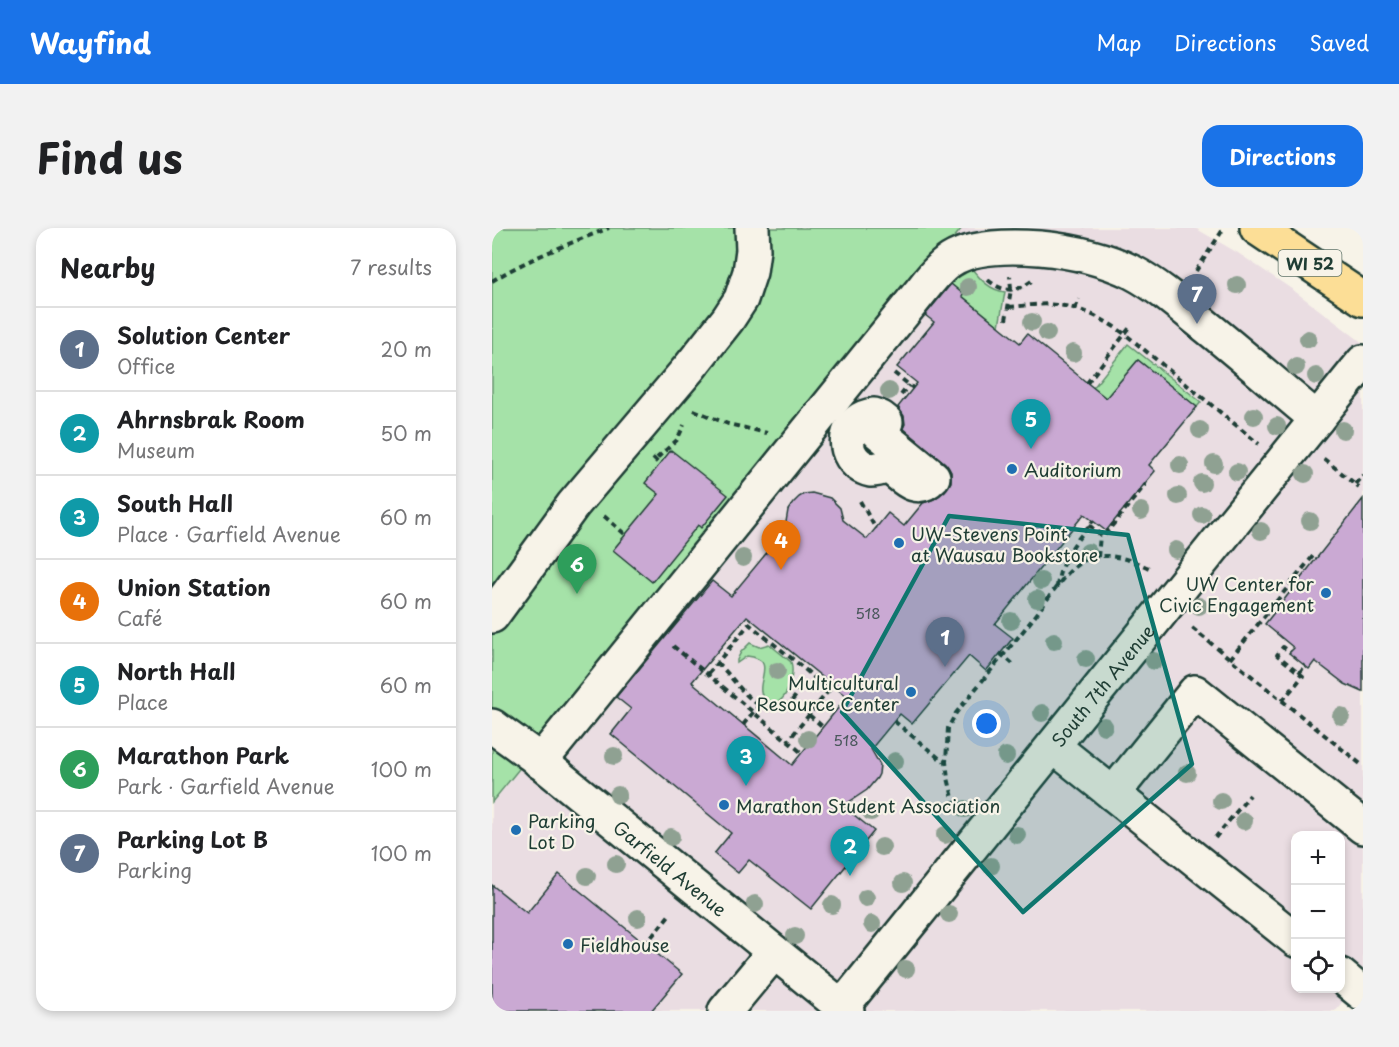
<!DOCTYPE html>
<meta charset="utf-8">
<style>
:root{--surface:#fff;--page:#f2f2f2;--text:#202124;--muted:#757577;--line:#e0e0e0;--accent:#1a73e8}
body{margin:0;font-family:"Playpen Sans",sans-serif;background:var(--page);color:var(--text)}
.controls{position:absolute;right:18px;bottom:18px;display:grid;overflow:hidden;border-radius:12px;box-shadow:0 3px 9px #0003}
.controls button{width:54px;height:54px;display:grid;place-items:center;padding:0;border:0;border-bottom:2px solid var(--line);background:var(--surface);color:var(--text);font:30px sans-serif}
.you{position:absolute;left:495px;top:496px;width:21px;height:21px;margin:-15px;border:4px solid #fff;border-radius:50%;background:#1a73e8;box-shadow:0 0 0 9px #1a73e833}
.badge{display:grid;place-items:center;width:39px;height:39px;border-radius:50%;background:var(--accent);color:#fff;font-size:20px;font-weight:700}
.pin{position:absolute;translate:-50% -50px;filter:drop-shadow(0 2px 3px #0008)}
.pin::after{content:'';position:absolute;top:32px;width:21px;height:18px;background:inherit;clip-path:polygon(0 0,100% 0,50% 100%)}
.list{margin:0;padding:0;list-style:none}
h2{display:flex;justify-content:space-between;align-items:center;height:78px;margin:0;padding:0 24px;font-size:26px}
h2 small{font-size:20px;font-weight:400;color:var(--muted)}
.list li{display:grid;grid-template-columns:39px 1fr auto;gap:18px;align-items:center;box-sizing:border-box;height:84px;padding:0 24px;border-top:2px solid var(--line)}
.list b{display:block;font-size:22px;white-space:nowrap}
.list p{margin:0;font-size:20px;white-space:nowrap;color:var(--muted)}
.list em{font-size:20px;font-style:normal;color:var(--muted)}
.icon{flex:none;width:33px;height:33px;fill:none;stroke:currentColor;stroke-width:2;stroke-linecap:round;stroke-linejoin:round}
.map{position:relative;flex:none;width:871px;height:783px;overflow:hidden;border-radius:18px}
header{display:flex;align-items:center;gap:36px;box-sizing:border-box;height:84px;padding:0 30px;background:var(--accent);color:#fff}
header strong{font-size:28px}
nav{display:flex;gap:33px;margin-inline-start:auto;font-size:21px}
.intro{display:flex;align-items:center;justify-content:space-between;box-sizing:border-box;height:144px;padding:0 36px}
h1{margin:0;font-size:42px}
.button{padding:15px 27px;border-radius:18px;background:var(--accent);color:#fff;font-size:21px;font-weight:700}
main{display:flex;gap:36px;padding:0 36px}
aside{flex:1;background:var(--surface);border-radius:18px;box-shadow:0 3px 9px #0003}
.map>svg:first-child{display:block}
.built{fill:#eadde2;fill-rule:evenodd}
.green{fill:#a5e2a8;stroke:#62906e;stroke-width:1.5}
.building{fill:#caa9d3;stroke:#1f3d34;stroke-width:1.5;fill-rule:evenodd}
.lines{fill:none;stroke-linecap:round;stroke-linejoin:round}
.minor-casing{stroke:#1f3d34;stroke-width:38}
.major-casing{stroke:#1f3d34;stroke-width:38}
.path{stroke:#1f3d34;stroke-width:4;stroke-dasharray:6 4.5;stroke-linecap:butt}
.minor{stroke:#f7f3e8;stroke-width:33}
.major{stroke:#fcde96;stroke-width:33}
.path-bridge{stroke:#1f3d34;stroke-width:4;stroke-dasharray:6 4.5;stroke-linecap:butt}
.tree{fill:#8fa192}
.marked{fill:#0f766e;fill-opacity:0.2;stroke:#0f766e;stroke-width:4.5;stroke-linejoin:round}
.poi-dot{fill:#1f6fb2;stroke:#f7f3e8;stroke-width:2}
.labels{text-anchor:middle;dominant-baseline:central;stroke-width:4.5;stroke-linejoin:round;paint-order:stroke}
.number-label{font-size:15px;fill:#4a585c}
.shield{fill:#f7f3e8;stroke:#60746a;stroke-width:1.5}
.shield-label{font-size:16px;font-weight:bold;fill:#1f3d34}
.poi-label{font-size:18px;fill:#1f3d34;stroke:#f7f3e8;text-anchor:start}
.street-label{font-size:18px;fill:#1f3d34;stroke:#f7f3e8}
</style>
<header>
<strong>Wayfind</strong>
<nav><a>Map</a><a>Directions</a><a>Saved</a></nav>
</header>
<div class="intro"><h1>Find us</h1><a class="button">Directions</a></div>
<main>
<aside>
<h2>Nearby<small>7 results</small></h2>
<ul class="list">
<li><span class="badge" style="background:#5c6f8a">1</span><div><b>Solution Center</b><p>Office</p></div><em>20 m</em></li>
<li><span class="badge" style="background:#0f9aa8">2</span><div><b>Ahrnsbrak Room</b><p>Museum</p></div><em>50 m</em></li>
<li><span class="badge" style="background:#0f9aa8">3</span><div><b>South Hall</b><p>Place · Garfield Avenue</p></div><em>60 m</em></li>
<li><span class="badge" style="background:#e8710a">4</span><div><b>Union Station</b><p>Café</p></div><em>60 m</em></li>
<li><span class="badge" style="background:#0f9aa8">5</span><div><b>North Hall</b><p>Place</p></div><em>60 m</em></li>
<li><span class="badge" style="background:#2e9e5b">6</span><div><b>Marathon Park</b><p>Park · Garfield Avenue</p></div><em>100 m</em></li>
<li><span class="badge" style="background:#5c6f8a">7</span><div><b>Parking Lot B</b><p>Parking</p></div><em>100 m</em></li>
</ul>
</aside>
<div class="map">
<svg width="871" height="783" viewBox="0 0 871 783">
<rect width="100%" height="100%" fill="#f7f3e8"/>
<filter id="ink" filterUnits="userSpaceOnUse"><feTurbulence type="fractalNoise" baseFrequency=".0167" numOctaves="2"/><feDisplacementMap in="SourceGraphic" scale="12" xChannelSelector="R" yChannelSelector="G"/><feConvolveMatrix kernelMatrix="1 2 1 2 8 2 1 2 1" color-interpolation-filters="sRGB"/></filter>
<g filter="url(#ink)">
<path class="built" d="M470 0H703L746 25 801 62 871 115V748L843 783H0V575L273 239ZM804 608H848V760H804Z"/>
<g class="green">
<path d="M0 0H470L273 239 0 574Z"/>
<path d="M480 41C489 52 498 62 513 64L507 98 470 68 471 66 457 55Z"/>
<path d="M636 116 709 174 705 179 646 132 614 170 601 160Z"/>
<path d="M258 415 267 419 277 416 299 434C304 449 291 486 274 472 257 458 290 432 255 428L245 435V432L249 424Z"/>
</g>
<g class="building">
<path d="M459 56 471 66 470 68 528 115 535 106 614 170 646 132 705 179 657 237 663 243 614 303 592 286 503 396 521 410 494 443 477 428 420 496 408 486 379 521 388 537 387 546 385 550 375 562 351 578 382 603 319 681 257 632 246 645 222 626 239 605 119 506 139 481 124 469 220 353 239 368 282 316 278 313 294 294 296 282 301 275 307 269 312 266 320 265 338 270 348 280 351 292 375 311 396 285 412 298 431 275 442 271 453 263 459 254V244L453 235 411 200 413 196 412 188 406 179 425 155 405 139 442 94 433 87ZM255 388 355 469 300 537 200 454Z"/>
<path d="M179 222 236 267 209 300 206 297 160 354 121 322 167 266 153 255Z"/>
<path d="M871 271V464L853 456 823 433 817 441 797 425 802 420 773 396Z"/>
<path d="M67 646 190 746 159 783H0V657L35 685Z"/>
</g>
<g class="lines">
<defs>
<g id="minor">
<path d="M382 187 389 190 394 194 386 204 441 249C424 267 411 249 397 238 391 240 385 242 379 242 374 241 370 239 366 236 346 218 356 190 382 187Z"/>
<path d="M0 388 81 277 198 139 236 91 249 71 258 44 261 22 260 0"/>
<path id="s1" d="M0 498 39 526 355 783"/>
<path d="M561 518 804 712"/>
<path d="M48 534 425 68C435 56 445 41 459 32 482 17 522 18 548 20 580 23 611 30 640 44 665 57 688 77 710 95 749 126 786 159 825 191"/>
<path d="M621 566 703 464 871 599"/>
<path d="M848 747 871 766"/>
<path id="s2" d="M350 779 871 134"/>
<path d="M233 783 282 724"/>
</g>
<path id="major" d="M765 0 871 71"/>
</defs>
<use href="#minor" class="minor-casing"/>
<use href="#major" class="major-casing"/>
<g class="path">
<path d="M704 43 732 0"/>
<path d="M496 52C513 66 526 64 542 51"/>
<path d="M0 53C35 31 79 15 117 0"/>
<path d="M517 79C533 78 549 75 564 77 590 79 613 92 633 106L767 216"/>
<path d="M583 81 587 71"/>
<path d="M514 92 519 61 518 48"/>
<path d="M402 145 421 160"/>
<path d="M595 155 639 98"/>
<path d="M409 167 417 157"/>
<path d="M202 182 236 196 275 205"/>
<path d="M161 230 168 237"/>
<path d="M165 230 185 212 192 197"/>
<path d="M832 231 867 259"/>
<path d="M863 256 871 247"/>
<path d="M368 273 384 301"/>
<path d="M112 288 134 307"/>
<path d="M597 297 611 309 653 257 652 256"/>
<path d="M606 329 608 307"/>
<path d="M565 359C568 331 584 313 601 293"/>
<path d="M700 400 871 538"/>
<path d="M181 418 231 459"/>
<path d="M508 425 522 437"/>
<path d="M738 431 821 328 824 330"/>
<path d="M225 435C243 449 263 491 291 478 303 473 306 465 309 453"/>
<path d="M807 445 813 438"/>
<path d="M216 446 257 396 303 433 337 462 296 513"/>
<path d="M790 473 811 448 785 427 791 419 798 424"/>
<path d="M317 487 330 498"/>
<path d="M402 493 447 530 454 534"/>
<path d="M251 497 267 477"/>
<path d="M463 578 456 550 454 534 456 500 464 485C489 454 515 423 540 392 553 376 573 342 591 333 613 322 637 331 657 340"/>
<path d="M723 610 758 567"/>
<path d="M153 717 178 686"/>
</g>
<use href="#minor" class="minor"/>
<use href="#major" class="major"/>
<path class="path-bridge" d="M231 459 310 525"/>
</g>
<g class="tree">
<circle cx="745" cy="57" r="9"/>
<circle cx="476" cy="59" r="9"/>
<circle cx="540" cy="94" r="9"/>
<circle cx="555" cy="105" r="9"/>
<circle cx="816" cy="111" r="9"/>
<circle cx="581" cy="125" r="9"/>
<circle cx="804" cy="139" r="9"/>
<circle cx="824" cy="148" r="9"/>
<circle cx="397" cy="163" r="9"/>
<circle cx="762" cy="188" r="9"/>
<circle cx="785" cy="198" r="9"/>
<circle cx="708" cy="202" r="9"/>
<circle cx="851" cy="202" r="9"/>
<circle cx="722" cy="236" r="9"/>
<circle cx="688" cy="237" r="9"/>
<circle cx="745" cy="244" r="9"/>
<circle cx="813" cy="246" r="9"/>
<circle cx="710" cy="255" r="9"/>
<circle cx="686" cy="268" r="9"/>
<circle cx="649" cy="283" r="9"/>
<circle cx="710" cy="287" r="9"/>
<circle cx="818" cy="293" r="9"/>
<circle cx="769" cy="303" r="9"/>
<circle cx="684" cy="322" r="9"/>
<circle cx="596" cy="324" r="9"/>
<circle cx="251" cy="330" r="9"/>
<circle cx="549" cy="353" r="9"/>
<circle cx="545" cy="371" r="9"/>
<circle cx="707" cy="378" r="9"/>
<circle cx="519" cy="393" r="9"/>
<circle cx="562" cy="413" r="9"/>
<circle cx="594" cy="431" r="9"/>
<circle cx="662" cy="433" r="9"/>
<circle cx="285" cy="443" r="9"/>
<circle cx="550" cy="485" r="9"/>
<circle cx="849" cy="488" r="9"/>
<circle cx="612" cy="498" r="9"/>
<circle cx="316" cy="511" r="9"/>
<circle cx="122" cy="528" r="9"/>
<circle cx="514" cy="528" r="9"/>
<circle cx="403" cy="533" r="9"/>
<circle cx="695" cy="545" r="9"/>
<circle cx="126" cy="567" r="9"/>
<circle cx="729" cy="573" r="9"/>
<circle cx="473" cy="581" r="9"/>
<circle cx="379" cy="584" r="9"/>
<circle cx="752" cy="593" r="9"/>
<circle cx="453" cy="607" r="9"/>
<circle cx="525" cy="607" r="9"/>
<circle cx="179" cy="609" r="9"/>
<circle cx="390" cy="619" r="9"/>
<circle cx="124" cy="636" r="9"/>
<circle cx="499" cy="638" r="9"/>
<circle cx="95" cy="648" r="9"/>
<circle cx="411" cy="655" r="9"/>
<circle cx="374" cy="670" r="9"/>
<circle cx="263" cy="676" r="9"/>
<circle cx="340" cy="677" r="9"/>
<circle cx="457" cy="686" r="9"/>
<circle cx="146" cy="690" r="9"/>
<circle cx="380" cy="696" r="9"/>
<circle cx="303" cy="708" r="9"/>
<circle cx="414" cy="741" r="9"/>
</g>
</g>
<path class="marked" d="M457 288 636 307 700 536 531 684 350 484Z"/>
<g class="poi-dot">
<circle cx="520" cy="241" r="6"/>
<circle cx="407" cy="315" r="6"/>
<circle cx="834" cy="365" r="6"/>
<circle cx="419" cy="464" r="6"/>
<circle cx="232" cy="577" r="6"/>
<circle cx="24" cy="602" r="6"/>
<circle cx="76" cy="716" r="6"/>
</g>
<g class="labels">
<g class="number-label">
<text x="376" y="384">518</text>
<text x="354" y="511">518</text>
</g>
<rect class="shield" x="786.5" y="22" width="63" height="26" rx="4.5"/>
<g class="shield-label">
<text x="818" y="35">WI 52</text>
</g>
<g class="poi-label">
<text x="532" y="241">Auditorium</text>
<text x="419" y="305">UW-Stevens Point<tspan x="419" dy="21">at Wausau Bookstore</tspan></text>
<text x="822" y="355" text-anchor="end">UW Center for<tspan x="822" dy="21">Civic Engagement</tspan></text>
<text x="407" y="454" text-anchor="end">Multicultural<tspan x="407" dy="21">Resource Center</tspan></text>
<text x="244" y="577">Marathon Student Association</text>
<text x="36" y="592">Parking<tspan x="36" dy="21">Lot D</tspan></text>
<text x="88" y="716">Fieldhouse</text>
</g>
<g class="street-label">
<text stroke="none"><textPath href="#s2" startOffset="414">South 7th Avenue</textPath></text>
<text stroke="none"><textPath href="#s1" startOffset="228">Garfield Avenue</textPath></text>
</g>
</g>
</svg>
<div class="controls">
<button>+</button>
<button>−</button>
<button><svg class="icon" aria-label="locate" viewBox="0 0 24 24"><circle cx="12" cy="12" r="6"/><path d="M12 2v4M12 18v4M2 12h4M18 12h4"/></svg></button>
</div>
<div class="you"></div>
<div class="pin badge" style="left:453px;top:439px;background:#5c6f8a">1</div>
<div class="pin badge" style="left:358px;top:648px;background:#0f9aa8">2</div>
<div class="pin badge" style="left:254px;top:558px;background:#0f9aa8">3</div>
<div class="pin badge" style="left:289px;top:342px;background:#e8710a">4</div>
<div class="pin badge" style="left:539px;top:221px;background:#0f9aa8">5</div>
<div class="pin badge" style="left:85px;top:366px;background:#2e9e5b">6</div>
<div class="pin badge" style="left:705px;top:96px;background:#5c6f8a">7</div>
</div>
</main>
